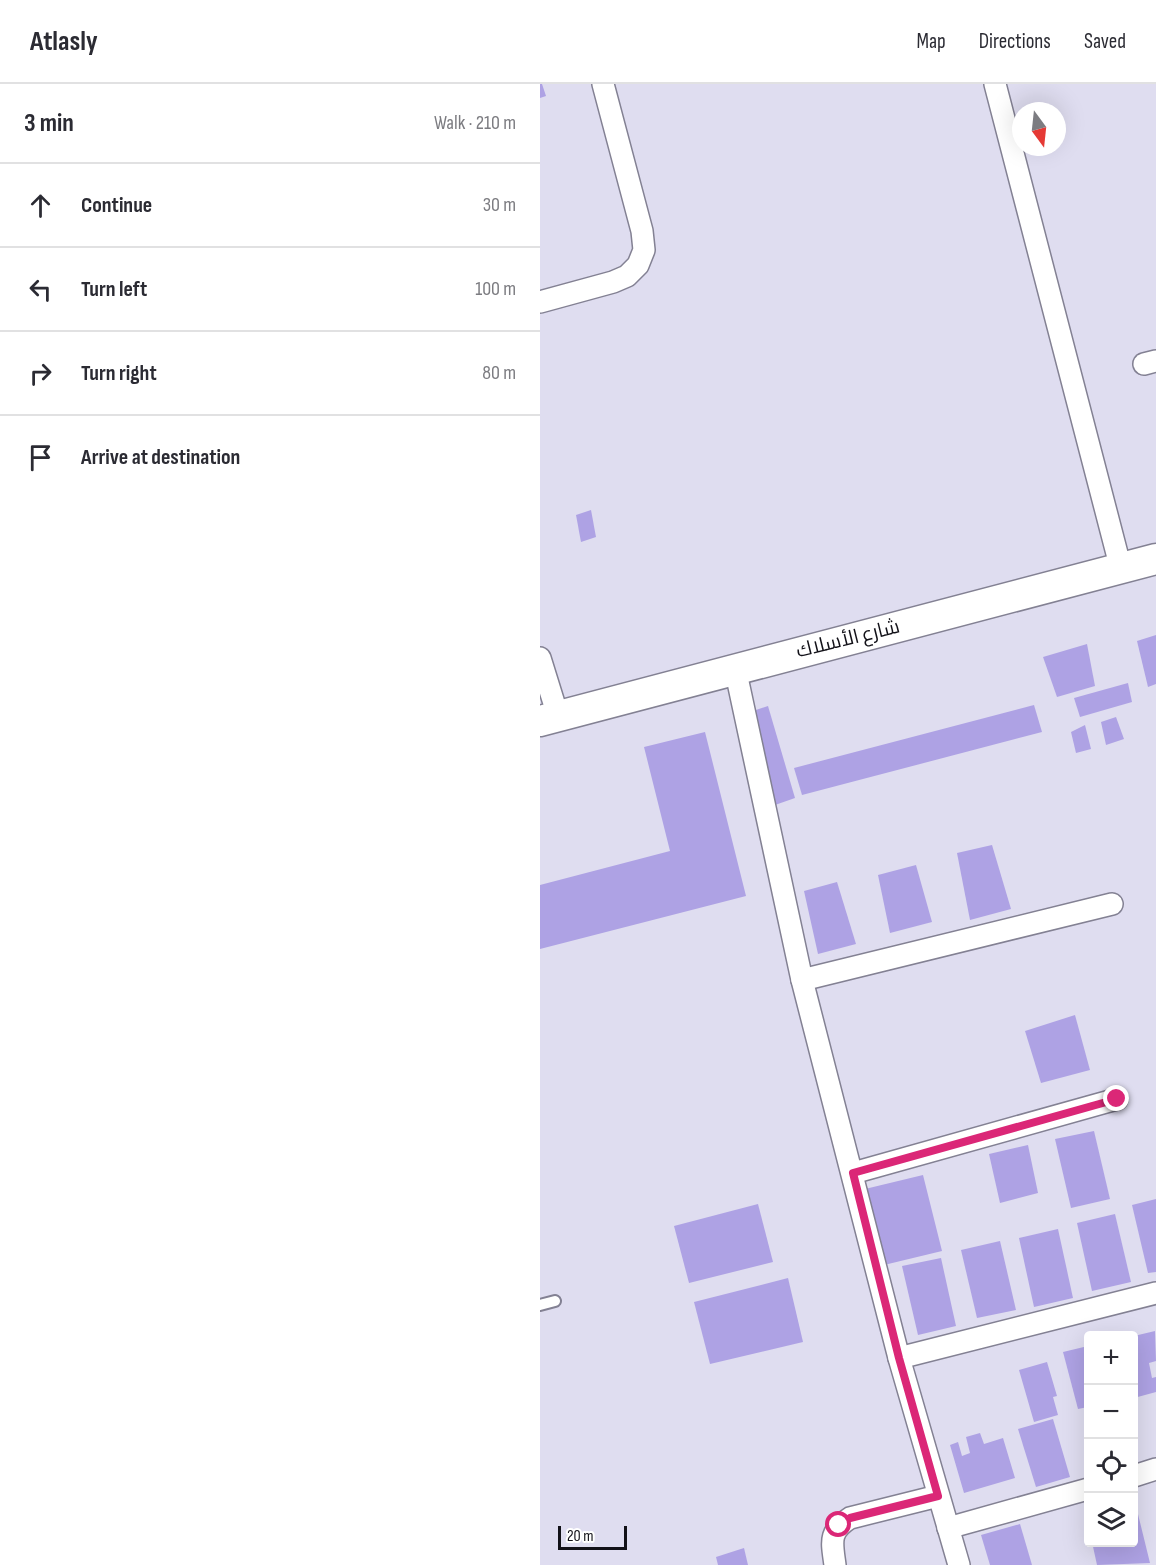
<!DOCTYPE html>
<meta charset="utf-8">
<style>
:root{--surface:#fff;--page:#f7f7f7;--text:#2b2b33;--muted:#7c7c81;--line:#e1e1e2}
body{margin:0;font-family:"Sofia Sans Condensed",Cairo,sans-serif;background:var(--page);color:var(--text)}
.controls{position:absolute;right:18px;bottom:18px;display:grid;overflow:hidden;border-radius:6px;box-shadow:0 6px 24px #0002}
.controls button{width:54px;height:54px;display:grid;place-items:center;padding:0;border:0;border-bottom:2px solid var(--line);background:var(--surface);color:var(--text);font:30px sans-serif}
.compass{position:absolute;left:472px;top:18px;width:54px;height:54px;border-radius:50%;background:var(--surface);box-shadow:0 6px 24px #0002;rotate:165deg}
.scale{position:absolute;left:18px;bottom:15px;width:69px;box-sizing:border-box;padding-left:6px;border:3px solid #121118;border-top:0;font-size:16px;line-height:21px;white-space:nowrap;color:#121118;-webkit-text-stroke:4px #fff;paint-order:stroke}
.stop{position:absolute;width:18px;height:18px;margin:-14px;border:4px solid #db2777;border-radius:50%;background:#fff}
.stop.end{background:#db2777;border-color:#fff;box-shadow:0 2px 6px #0008}
.list{margin:0;padding:0;list-style:none}
h2{display:flex;justify-content:space-between;align-items:center;height:78px;margin:0;padding:0 24px;font-size:26px}
h2 small{font-size:20px;font-weight:400;color:var(--muted)}
.list li{display:grid;grid-template-columns:39px 1fr auto;gap:18px;align-items:center;box-sizing:border-box;height:84px;padding:0 24px;border-top:2px solid var(--line)}
.list b{display:block;font-size:22px;white-space:nowrap}
.list em{font-size:20px;font-style:normal;color:var(--muted)}
.icon{flex:none;width:33px;height:33px;fill:none;stroke:currentColor;stroke-width:2;stroke-linecap:round;stroke-linejoin:round}
.map{position:relative;flex:none;width:616px;height:1481px;overflow:hidden}
header{display:flex;align-items:center;gap:36px;box-sizing:border-box;height:84px;padding:0 30px;background:var(--surface);border-bottom:2px solid var(--line)}
header strong{font-size:28px}
nav{display:flex;gap:33px;margin-inline-start:auto;font-size:21px}
main{display:flex}
aside{flex:1;background:var(--surface)}
.map>svg:first-child{display:block}
.building{fill:#aea2e4}
.lines{fill:none;stroke-linecap:round;stroke-linejoin:round}
.lane-casing{stroke:#838193;stroke-width:14}
.street-casing{stroke:#838193;stroke-width:24}
.secondary-casing{stroke:#838193;stroke-width:33}
.lane{stroke:#fff;stroke-width:10}
.street{stroke:#fff;stroke-width:21}
.secondary{stroke:#fff;stroke-width:30}
.route{stroke:#db2777;stroke-width:8}
.labels{text-anchor:middle;dominant-baseline:central;stroke-width:4.5;stroke-linejoin:round;paint-order:stroke}
.street-label{font-size:20px;fill:#121118;stroke:#fff}
</style>
<header>
<strong>Atlasly</strong>
<nav><a>Map</a><a>Directions</a><a>Saved</a></nav>
</header>
<main>
<aside>
<h2>3 min<small>Walk · 210 m</small></h2>
<ul class="list">
<li><svg class="icon" aria-label="ahead" viewBox="0 0 24 24"><path d="M12 20V5M6 11l6-6 6 6"/></svg><div><b>Continue</b></div><em>30 m</em></li>
<li><svg class="icon" aria-label="left" viewBox="0 0 24 24"><path d="M17 20v-9H6M10 6l-5 5 5 5"/></svg><div><b>Turn left</b></div><em>100 m</em></li>
<li><svg class="icon" aria-label="right" viewBox="0 0 24 24"><path d="M7 20v-9h11M14 6l5 5-5 5"/></svg><div><b>Turn right</b></div><em>80 m</em></li>
<li><svg class="icon" aria-label="arrive" viewBox="0 0 24 24"><path d="M6 21V4h12l-3 4 3 4H6"/></svg><div><b>Arrive at destination</b></div></li>
</ul>
</aside>
<div class="map">
<svg width="616" height="1481" viewBox="0 0 616 1481">
<rect width="100%" height="100%" fill="#dfddf0"/>
<g class="building">
<path d="M0 0H2L6 12 0 14Z"/>
<path d="M51 426 56 453 41 458 36 431Z"/>
<path d="M616 551V600L608 603 597 557Z"/>
<path d="M547 560 555 602 517 613 503 573Z"/>
<path d="M588 599 592 618 540 633 534 614Z"/>
<path d="M494 621 502 648 262 711 254 684Z"/>
<path d="M228 622 255 714 235 721 213 627Z"/>
<path d="M576 633 584 655 566 661 561 638Z"/>
<path d="M545 641 551 665 536 669 531 648Z"/>
<path d="M165 648 206 812 0 865V801L130 767 104 663Z"/>
<path d="M452 761 471 825 430 836 417 769Z"/>
<path d="M376 781 392 838 350 849 338 791Z"/>
<path d="M297 798 316 860 278 870 264 807Z"/>
<path d="M535 931 550 986 501 999 485 947Z"/>
<path d="M554 1047 570 1115 531 1124 515 1055Z"/>
<path d="M488 1061 498 1109 460 1119 449 1070Z"/>
<path d="M383 1091 402 1167 344 1181 325 1105Z"/>
<path d="M616 1115V1188L608 1189 592 1121Z"/>
<path d="M218 1120 233 1178 149 1199 134 1142Z"/>
<path d="M575 1130 591 1198 552 1207 537 1139Z"/>
<path d="M518 1145 533 1214 494 1223 479 1154Z"/>
<path d="M460 1157 476 1226 437 1234 421 1166Z"/>
<path d="M401 1174 416 1242 378 1251 362 1182Z"/>
<path d="M248 1194 263 1258 170 1280 154 1218Z"/>
<path d="M615 1247 616 1277 609 1279 612 1294 616 1293V1308L594 1314V1252Z"/>
<path d="M548 1262V1323L538 1325 523 1268Z"/>
<path d="M507 1278 517 1312 513 1313 518 1331 494 1338 479 1286Z"/>
<path d="M513 1335 530 1393 496 1403 478 1345Z"/>
<path d="M440 1349 444 1360 463 1354 475 1394 424 1409 410 1361 418 1358 422 1372 430 1369 426 1353Z"/>
<path d="M597 1426 610 1479 557 1481 552 1458H594V1427Z"/>
<path d="M480 1440 492 1481H450L441 1451Z"/>
<path d="M204 1464 208 1481H178L176 1473Z"/>
</g>
<g class="lines">
<defs>
<path id="lane" d="M0 1221 15 1217"/>
<g id="street">
<path d="M455 0 581 485"/>
<path d="M0 218 73 198 87 192 98 181 104 166 102 147 63 0"/>
<path d="M604 280 616 277"/>
<path d="M0 574 18 632"/>
<path d="M195 584 262 896 359 1274 419 1481"/>
<path d="M262 896 572 820"/>
<path d="M313 1089 577 1015"/>
<path d="M359 1274 616 1209"/>
<path d="M594 1392 616 1385"/>
<path d="M408 1444 548 1405"/>
<path d="M295 1481C292 1458 288 1448 310 1434L398 1412"/>
</g>
<path id="secondary" d="M0 637 616 475"/>
</defs>
<use href="#lane" class="lane-casing"/>
<use href="#street" class="street-casing"/>
<use href="#secondary" class="secondary-casing"/>
<use href="#lane" class="lane"/>
<use href="#street" class="street"/>
<use href="#secondary" class="secondary"/>
</g>
<g class="lines">
<path class="route" d="M299 1441 310 1434 398 1412 359 1274 313 1089 577 1015"/>
</g>
<g class="labels">
<g class="street-label">
<text transform="translate(308 555) rotate(-14)">شارع الأسلاك</text>
</g>
</g>
</svg>
<div class="controls">
<button>+</button>
<button>−</button>
<button><svg class="icon" aria-label="locate" viewBox="0 0 24 24"><circle cx="12" cy="12" r="6"/><path d="M12 2v4M12 18v4M2 12h4M18 12h4"/></svg></button>
<button><svg class="icon" aria-label="layers" viewBox="0 0 24 24"><path d="M12 4l9 5-9 5-9-5zM3 14l9 5 9-5"/></svg></button>
</div>
<svg class="compass" viewBox="-18 -18 36 36"><path d="M0-13l5 13h-10z" fill="#e53935"/><path d="M0 13l5-13h-10z" fill="#7c7c81"/></svg>
<div class="scale">20 m</div>
<div class="stop" style="left:299px;top:1441px"></div>
<div class="stop end" style="left:577px;top:1015px"></div>
</div>
</main>
